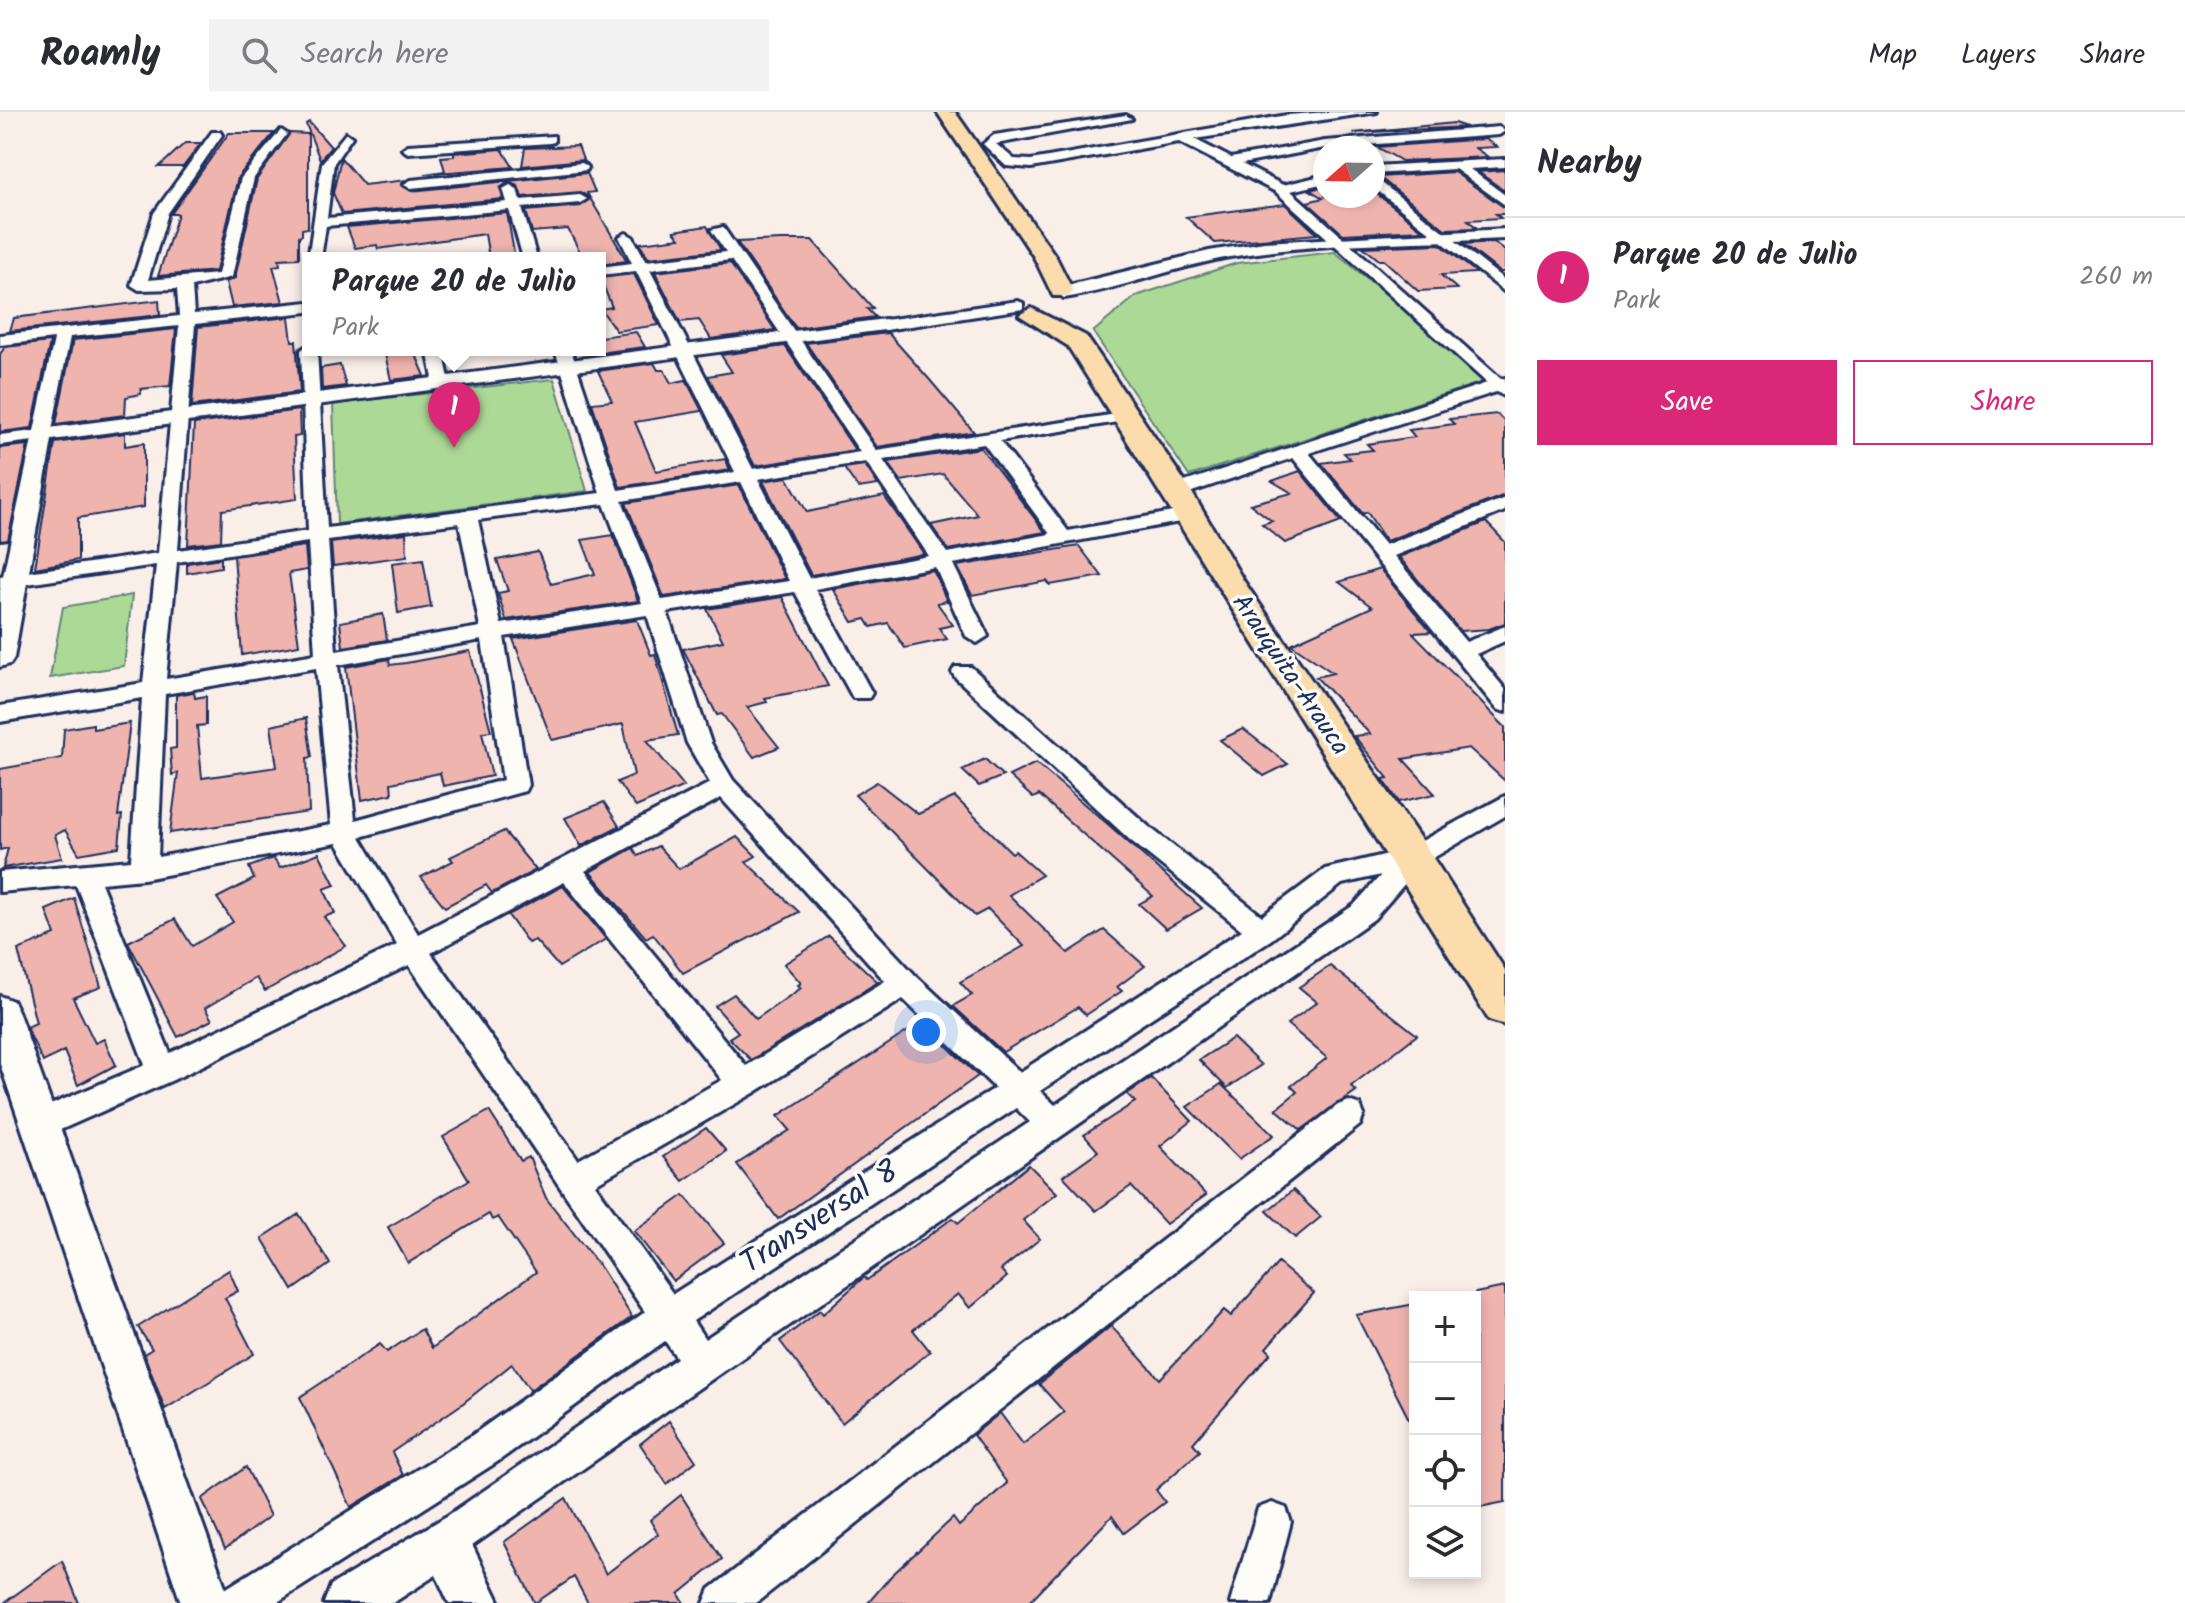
<!DOCTYPE html>
<meta charset="utf-8">
<style>
:root{--surface:#fff;--page:#f2f2f3;--text:#2b2b33;--muted:#7c7c81;--line:#e1e1e2;--accent:#db2777}
body{margin:0;font-family:Kalam,sans-serif;background:var(--page);color:var(--text)}
.controls{position:absolute;right:24px;bottom:24px;display:grid;overflow:hidden;border-radius:0px;box-shadow:0 4px 12px #0003}
.controls button{width:72px;height:72px;display:grid;place-items:center;padding:0;border:0;border-bottom:2px solid var(--line);background:var(--surface);color:var(--text);font:40px sans-serif}
.compass{position:absolute;left:1313px;top:24px;width:72px;height:72px;border-radius:50%;background:var(--surface);box-shadow:0 4px 12px #0003;rotate:250deg}
.you{position:absolute;left:926px;top:920px;width:28px;height:28px;margin:-20px;border:6px solid #fff;border-radius:50%;background:#1a73e8;box-shadow:0 0 0 12px #1a73e833}
.badge{display:grid;place-items:center;width:52px;height:52px;border-radius:50%;background:var(--accent);color:#fff;font-size:26px;font-weight:700}
.pin{position:absolute;translate:-50% -66px;filter:drop-shadow(0 2px 4px #0008)}
.pin::after{content:'';position:absolute;top:42px;width:28px;height:24px;background:inherit;clip-path:polygon(0 0,100% 0,50% 100%)}
.popup{position:absolute;left:302px;top:140px;width:304px;height:104px;box-sizing:border-box;display:grid;place-content:center;border-radius:0px;background:var(--surface);filter:drop-shadow(0 2px 6px #0005);font-size:26px;white-space:nowrap;color:var(--muted)}
.popup b{font-size:30px;color:var(--text)}
.popup::after{content:'';position:absolute;left:50%;top:100%;margin-left:-16px;border:16px solid transparent;border-top-color:var(--surface)}
.list{margin:0;padding:0;list-style:none}
h2{display:flex;justify-content:space-between;align-items:center;height:104px;margin:0;padding:0 32px;font-size:34px}
h2 small{font-size:26px;font-weight:400;color:var(--muted)}
.list li{display:grid;grid-template-columns:52px 1fr auto;gap:24px;align-items:center;box-sizing:border-box;height:120px;padding:0 32px;border-top:2px solid var(--line)}
.list b{display:block;font-size:30px;white-space:nowrap}
.list p{margin:0;font-size:26px;white-space:nowrap;color:var(--muted)}
.list em{font-size:26px;font-style:normal;color:var(--muted)}
.actions{display:flex;gap:16px;padding:24px 32px}
.actions a{flex:1;padding:18px 0;border:2px solid var(--accent);border-radius:0px;text-align:center;font-size:28px;color:var(--accent)}
.actions .main{background:var(--accent);color:#fff}
.icon{flex:none;width:44px;height:44px;fill:none;stroke:currentColor;stroke-width:2;stroke-linecap:round;stroke-linejoin:round}
.map{position:relative;flex:none;width:1505px;height:1491px;overflow:hidden}
header{display:flex;align-items:center;gap:48px;box-sizing:border-box;height:112px;padding:0 40px;background:var(--surface);border-bottom:2px solid var(--line)}
header strong{font-size:38px}
nav{display:flex;gap:44px;margin-inline-start:auto;font-size:28px}
.search{width:560px;height:72px;background:var(--page);display:flex;align-items:center;gap:20px;box-sizing:border-box;padding:0 28px;border-radius:0px;color:var(--muted);font-size:30px}
main{display:flex}
aside{flex:1;background:var(--surface)}
.map>svg:first-child{display:block}
.green{fill:#add997;stroke:#64847a;stroke-width:2}
.building{fill:#f0b4af;stroke:#1b2f5e;stroke-width:2}
.lines{fill:none;stroke-linecap:round;stroke-linejoin:round}
.minor-casing{stroke:#1b2f5e;stroke-width:6}
.tertiary-casing{stroke:#1b2f5e;stroke-width:6}
.primary-casing{stroke:#1b2f5e;stroke-width:6}
.minor{fill:#fdfcf7;fill-rule:evenodd}
.tertiary{fill:#fdfcf7;fill-rule:evenodd}
.primary{fill:#fcdcac;fill-rule:evenodd}
.labels{text-anchor:middle;dominant-baseline:central;stroke-width:7;stroke-linejoin:round;paint-order:stroke}
.street-label{font-size:26px;fill:#1b2f5e;stroke:#fdfcf7}
.near-street-label{font-size:32px;fill:#1b2f5e;stroke:#fdfcf7}
</style>
<header>
<strong>Roamly</strong>
<div class="search"><svg class="icon" aria-label="search" viewBox="0 0 24 24"><circle cx="10" cy="10" r="6"/><path d="M15 15l6 6"/></svg>Search here</div>
<nav><a>Map</a><a>Layers</a><a>Share</a></nav>
</header>
<main>
<div class="map">
<svg width="1505" height="1491" viewBox="0 0 1505 1491">
<rect width="100%" height="100%" fill="#faeee9"/>
<filter id="ink" filterUnits="userSpaceOnUse"><feTurbulence type="fractalNoise" baseFrequency=".0125" numOctaves="2"/><feDisplacementMap in="SourceGraphic" scale="16" xChannelSelector="R" yChannelSelector="G"/><feConvolveMatrix kernelMatrix="1 2 1 2 8 2 1 2 1" color-interpolation-filters="sRGB"/></filter>
<g filter="url(#ink)">
<g class="green">
<path d="M1335 140 1489 268 1189 364 1093 220 1136 184 1237 151Z"/>
<path d="M554 267 587 379 337 412 333 292Z"/>
<path d="M132 483 124 554 50 566 63 495Z"/>
</g>
<g class="building">
<path d="M309 10 331 35 320 48 306 12Z"/>
<path d="M1454 11 1466 15 1353 21Z"/>
<path d="M229 21H274L238 65 216 159 158 164 178 102H171Z"/>
<path d="M290 21 308 22V116L302 117V123L299 124V146L279 147 280 153 273 154 283 190 232 195 226 170 235 166 257 67Z"/>
<path d="M1485 27 1497 35 1475 36 1488 45 1402 49 1377 35Z"/>
<path d="M185 31H201L183 55H159Z"/>
<path d="M578 34 583 48 522 54 525 36Z"/>
<path d="M502 37 513 55 425 62 445 59 441 45 454 44V41Z"/>
<path d="M341 46 364 73 406 68 401 73 411 79 587 61 595 80 587 81 627 149 600 152V146H583L568 117 532 120 526 99 581 94 590 86 580 80 522 85 518 74 509 70 500 76 503 87 342 102 333 81Z"/>
<path d="M1505 58V79L1478 60Z"/>
<path d="M1454 60 1505 96V102H1496L1501 106 1468 108 1477 116 1445 117 1379 65Z"/>
<path d="M1325 74V84H1373V79L1423 118 1343 122 1307 90 1323 86 1310 78Z"/>
<path d="M1285 92 1317 122 1215 131 1186 105Z"/>
<path d="M507 101 515 146H489L485 122 378 137 377 133 355 136 347 115Z"/>
<path d="M707 114 721 138 648 146 640 131 680 126 674 119Z"/>
<path d="M781 128H812L873 196 867 197 875 205 796 216 737 130Z"/>
<path d="M1494 130 1505 139V160H1500L1464 132Z"/>
<path d="M1440 132 1477 161 1441 163 1457 177 1418 179 1384 148H1379L1363 135Z"/>
<path d="M730 151 775 218 711 227 699 208 680 210 655 160Z"/>
<path d="M634 162 659 213 616 219 601 197 612 195 600 166Z"/>
<path d="M159 188 160 203 10 219 14 206Z"/>
<path d="M289 205 292 229H296L300 280 192 294 198 215Z"/>
<path d="M176 217 170 274 141 277V282L126 285 125 303 56 312 73 228Z"/>
<path d="M636 220 645 235 590 242 588 238H600V225Z"/>
<path d="M888 221 929 267 974 320 877 335 806 231Z"/>
<path d="M50 230 32 316 0 320V242L5 235Z"/>
<path d="M785 234 855 338 755 354 708 264 732 260 721 243Z"/>
<path d="M384 238H414L425 264 391 268Z"/>
<path d="M654 251 658 258H664L671 271 686 268 702 299 635 310 656 359 725 347 730 358 620 375 592 291 612 289 598 259Z"/>
<path d="M340 253 346 274 322 277 321 256Z"/>
<path d="M299 298 300 324 294 325 297 387 222 398 221 429 188 433 194 312Z"/>
<path d="M1497 302 1505 310V383L1386 429 1367 400 1363 402 1321 351 1350 347 1344 341 1373 338 1367 332 1415 325 1409 318 1454 312 1449 307Z"/>
<path d="M125 321V334L144 331V395L78 406V448L35 456 55 331Z"/>
<path d="M28 333 8 428 0 429V336Z"/>
<path d="M981 336 1045 420 948 438 931 413 978 403 943 362 901 369 888 350Z"/>
<path d="M865 353 878 373 858 376 844 356Z"/>
<path d="M1300 359 1341 410 1285 431 1262 412 1272 409 1250 392 1292 381 1272 369Z"/>
<path d="M787 365 807 400 884 384 924 442 811 463 763 369Z"/>
<path d="M739 373 785 467 664 485 626 391Z"/>
<path d="M1486 410 1505 430V511L1489 517 1460 519 1399 445Z"/>
<path d="M406 421 407 444 333 454 331 431Z"/>
<path d="M613 423 638 489 506 508 498 481 508 479 497 448 538 440 551 472 595 462 582 428Z"/>
<path d="M305 434 307 458 289 461 299 533 242 543 234 444Z"/>
<path d="M1079 434 1102 464 1050 473 1047 469 972 483 957 454Z"/>
<path d="M221 446V455L187 461V451Z"/>
<path d="M423 447 431 495 398 501 392 451Z"/>
<path d="M1380 457 1431 520 1413 521 1505 615V669L1469 636 1403 647 1435 682 1399 690 1383 667 1388 666 1354 624 1370 622 1316 565 1333 561 1291 532 1372 495 1339 470Z"/>
<path d="M933 458 947 489 937 491 953 513 939 516 947 527 905 536 888 511 871 515 866 507 853 510 833 477Z"/>
<path d="M782 485 828 574 765 586 767 590 747 595 779 635 754 645 722 602 717 603 683 537 723 529 707 497Z"/>
<path d="M383 502 387 528 343 535 340 510Z"/>
<path d="M637 508 651 543 655 542 678 623 647 628 684 674 636 695 617 670 634 663 623 612 552 628 513 527Z"/>
<path d="M470 539 491 619 482 620 492 664 443 674 440 661 391 671 392 682 362 688 346 555 389 547 390 553 406 551Z"/>
<path d="M194 580 195 586 206 584V613L197 614 202 666 277 655 271 614 306 606 312 645 307 646 309 700 170 721 178 661 172 663 170 637 176 636V583Z"/>
<path d="M130 611 118 704 122 703 119 735 79 742 65 718 55 723 62 746 3 756 8 736 0 738V657L62 646 64 617 93 612V617Z"/>
<path d="M1243 617 1288 652 1264 664 1220 628Z"/>
<path d="M985 647 1003 664 979 674 962 658Z"/>
<path d="M1036 651 1110 714 1202 796 1166 817 1139 792 1153 784 1039 683 1033 686 1009 664Z"/>
<path d="M877 670 918 702 955 685 1012 741 1015 739 1042 763 1009 783 1068 841 1104 818 1145 854 1117 875 1122 879 1086 903 1078 895 1003 940 953 894 972 883 960 870 1024 834 988 797 975 804 855 683Z"/>
<path d="M604 690 619 714 581 734 565 706Z"/>
<path d="M504 719 536 758 492 781 486 773 445 795 421 765 453 749 450 745Z"/>
<path d="M737 725 756 744 746 750 799 800 683 861 653 822 646 826 590 760 633 736 638 744 658 734 679 757Z"/>
<path d="M319 741 335 773 324 777 335 801 324 805 346 834 265 879 256 866 205 896 212 908 178 925 128 830 175 807 192 834 233 810 217 786 254 767 249 755 273 746 280 756Z"/>
<path d="M563 774 606 827 559 855 535 828 528 831 508 803Z"/>
<path d="M74 786 101 875 73 886 95 931 104 927 116 953 78 973 64 939 43 950 29 921 27 915 36 911 18 838 55 823 46 798Z"/>
<path d="M829 824 878 870 751 948 729 926 738 920 715 894 734 882 756 907 801 876 798 873 801 871 784 852Z"/>
<path d="M1330 854 1417 923 1351 974 1356 979 1301 1018 1276 997 1297 980 1291 974 1327 946 1287 912 1317 890 1299 875Z"/>
<path d="M922 910 978 964 778 1107 737 1052 790 1018 778 1004Z"/>
<path d="M1233 926 1261 953 1227 976 1199 948Z"/>
<path d="M1151 966 1192 1009 1160 1034 1206 1083 1166 1112 1131 1074 1096 1099 1063 1064 1098 1039 1084 1023 1135 990 1127 982Z"/>
<path d="M1221 972 1274 1023 1239 1047 1187 995Z"/>
<path d="M489 999 521 1049 529 1045 546 1086 601 1156 632 1205 530 1278 512 1252 462 1292 392 1340 403 1363 351 1395 300 1285 380 1232 387 1240 422 1217 432 1236 536 1160 498 1105 492 1108 489 1102 408 1151 388 1115 469 1068 443 1025Z"/>
<path d="M706 1016 726 1039 683 1069 663 1045Z"/>
<path d="M1029 1053 1057 1081 1023 1108 1040 1127 1001 1158 1007 1165 970 1196 958 1182 913 1218 930 1239 842 1311 780 1229 820 1198 823 1202 864 1165 867 1168 953 1106 958 1111Z"/>
<path d="M1293 1078 1321 1105 1295 1126 1267 1099Z"/>
<path d="M684 1083 724 1131 673 1169 634 1119Z"/>
<path d="M299 1102 330 1152 293 1178 262 1126Z"/>
<path d="M1278 1151 1314 1181 1266 1236 1271 1241 1193 1331 1200 1339 1156 1378 1165 1390 1124 1421 1112 1404 1028 1491H868L891 1464 953 1406 959 1414 1007 1371 973 1323 1000 1301 1023 1332 1064 1300 1039 1272 1111 1214 1160 1267 1224 1198 1231 1204Z"/>
<path d="M229 1158 238 1179 225 1186 254 1242 165 1297 144 1242 152 1237 138 1215Z"/>
<path d="M1505 1175V1390L1475 1396V1181Z"/>
<path d="M1415 1192V1319L1356 1203Z"/>
<path d="M669 1309 696 1349 667 1372 640 1332Z"/>
<path d="M246 1355 270 1404 225 1437 202 1387Z"/>
<path d="M681 1383 722 1447 679 1482 684 1491H588L574 1465 535 1491 504 1430 566 1386 606 1462 658 1422 650 1408Z"/>
<path d="M62 1449 79 1491H4Z"/>
</g>
<g class="lines">
<defs>
<g id="minor">
<path d="M1328 0H1377L1194 27 1231 46 1325 29 1499 15 1505 19 1499 23 1325 36 1242 52 1283 73 1325 63V71L1291 79 1501 267 1505 266V284L1496 280 1309 341 1385 433 1505 386V399L1394 444 1466 530 1505 514V529L1476 542 1505 577V600L1497 597 1293 346 1183 383 1176 385 1167 379 1169 375 1487 271 1276 80 1179 30 1031 56 1006 54 983 32 994 23 1126 3 1132 7 996 32 1014 47 1031 48 1287 3Z"/>
<path d="M281 18 287 22 254 66 232 165 192 175 194 202 308 190V200L195 212 178 438 308 419 301 238 308 233V238H317L327 416 600 381 555 238H571L618 378 735 360 636 159 600 163V155L632 151 619 125 626 121 633 125 646 149 726 140 711 118 723 115 876 338 1130 300 1133 304 1124 309 1000 329 1068 419 1189 397 1196 399 1199 403 1196 407 953 452 988 524 977 531 966 524 935 455 815 477 872 581 869 586H853L795 480 667 500 711 631 733 668 915 863 1020 960 1242 818 1130 728 955 565 952 560 955 555H971L1148 714 1262 804 1325 757 1405 738 1505 684V704L1421 753 1374 807 459 1443 445 1449 431 1443 425 1429 431 1415 677 1246 665 1229 497 1350 276 1491H219L225 1477 471 1324 645 1200 409 853 173 968 51 1022 40 1026 29 1022 24 1012 29 1002 145 953 76 773 0 780V760L131 748 142 586 0 610V594L143 571 156 453 0 476V464L158 441 179 214 70 225 51 323 42 328 0 333V323L34 319 54 227 0 233V223L179 204 177 177 139 178 131 173 154 101 212 20H220L222 23 168 101 148 168 218 162 241 66ZM731 148 860 340 753 357 650 158ZM984 332 1050 422 947 441 883 348ZM866 350 929 444 809 466 758 367ZM741 370 789 469 662 488 622 389ZM604 392 642 491 501 512 478 408ZM459 411 480 515 336 539 328 428ZM308 430 315 542 166 567 177 450ZM647 503 687 631 710 671 418 822 360 725 525 679 528 673 504 525ZM482 528 503 668 355 708 338 553ZM316 556 331 713 158 745 165 582ZM721 686 885 869 746 954 585 759ZM337 731 397 833 170 941 101 771 144 767ZM1381 763 1354 793 1055 993 1040 979 1272 827 1342 772ZM564 770 722 968 578 1048 431 841ZM903 887 995 976 673 1182 595 1072 754 981ZM1016 996 1030 1010 705 1227 693 1209Z"/>
<path d="M346 21 352 25 334 51 327 106 507 90 503 77 510 73 517 77 520 88 580 83 587 87 580 91 522 96 537 146H523L509 98 326 114 321 146 308 148 322 51Z"/>
<path d="M554 24V30L550 31 408 41 402 37 408 33Z"/>
<path d="M1505 47V55L1470 57 1505 83V93L1455 57 1373 62V54Z"/>
<path d="M582 51 588 55 587 58 411 76 404 72 411 68Z"/>
<path d="M1373 64 1505 168V180L1373 75Z"/>
<path d="M1018 189 1023 191V197L885 218 877 213 885 208Z"/>
<path d="M427 238H443L450 271 448 275 442 276 434 271Z"/>
<path d="M1349 989 1360 993 1364 1003 1360 1013 756 1491H704L710 1477 1338 993Z"/>
<path d="M1272 1391 1286 1396 1291 1410 1270 1491H1230L1258 1396Z"/>
</g>
<g id="tertiary">
<path d="M1505 117V127C1414 131 1321 130 1230 145 1174 155 1121 177 1064 186L1055 180 1057 176 1209 139 1264 130Z"/>
<path d="M885 207 892 209 895 213 892 217 52 328 14 546 10 552 0 555V478L34 318Z"/>
<path d="M0 884 13 889 18 899 231 1491H181L0 952Z"/>
<path d="M445 1405 462 1412 500 1491H449L436 1463 393 1491H324L331 1473Z"/>
</g>
<g id="primary">
<path d="M937 0H955L1056 145 1073 179 1069 184H1053L1034 145Z"/>
<path d="M1031 196 1086 224 1191 379 1243 468 1426 735 1505 858V913L1489 908 1068 234 1019 203Z"/>
</g>
</defs>
<use href="#minor" class="minor-casing"/>
<use href="#tertiary" class="tertiary-casing"/>
<use href="#primary" class="primary-casing"/>
<use href="#minor" class="minor"/>
<use href="#tertiary" class="tertiary"/>
<use href="#primary" class="primary"/>
</g>
</g>
<g class="labels">
<g class="street-label">
<text transform="translate(1290 563) rotate(56)">Arauquita-Arauca</text>
</g>
<g class="near-street-label">
<text transform="translate(820 1106) rotate(-33)">Transversal 8</text>
</g>
</g>
</svg>
<div class="controls">
<button>+</button>
<button>−</button>
<button><svg class="icon" aria-label="locate" viewBox="0 0 24 24"><circle cx="12" cy="12" r="6"/><path d="M12 2v4M12 18v4M2 12h4M18 12h4"/></svg></button>
<button><svg class="icon" aria-label="layers" viewBox="0 0 24 24"><path d="M12 4l9 5-9 5-9-5zM3 14l9 5 9-5"/></svg></button>
</div>
<svg class="compass" viewBox="-18 -18 36 36"><path d="M0-13l5 13h-10z" fill="#e53935"/><path d="M0 13l5-13h-10z" fill="#7c7c81"/></svg>
<div class="you"></div>
<div class="pin badge" style="left:454px;top:336px">1</div>
<div class="popup"><b>Parque 20 de Julio</b>Park</div>
</div>
<aside>
<h2>Nearby<small></small></h2>
<ul class="list">
<li><span class="badge">1</span><div><b>Parque 20 de Julio</b><p>Park</p></div><em>260 m</em></li>
</ul>
<div class="actions"><a class="main">Save</a><a>Share</a></div>
</aside>
</main>
